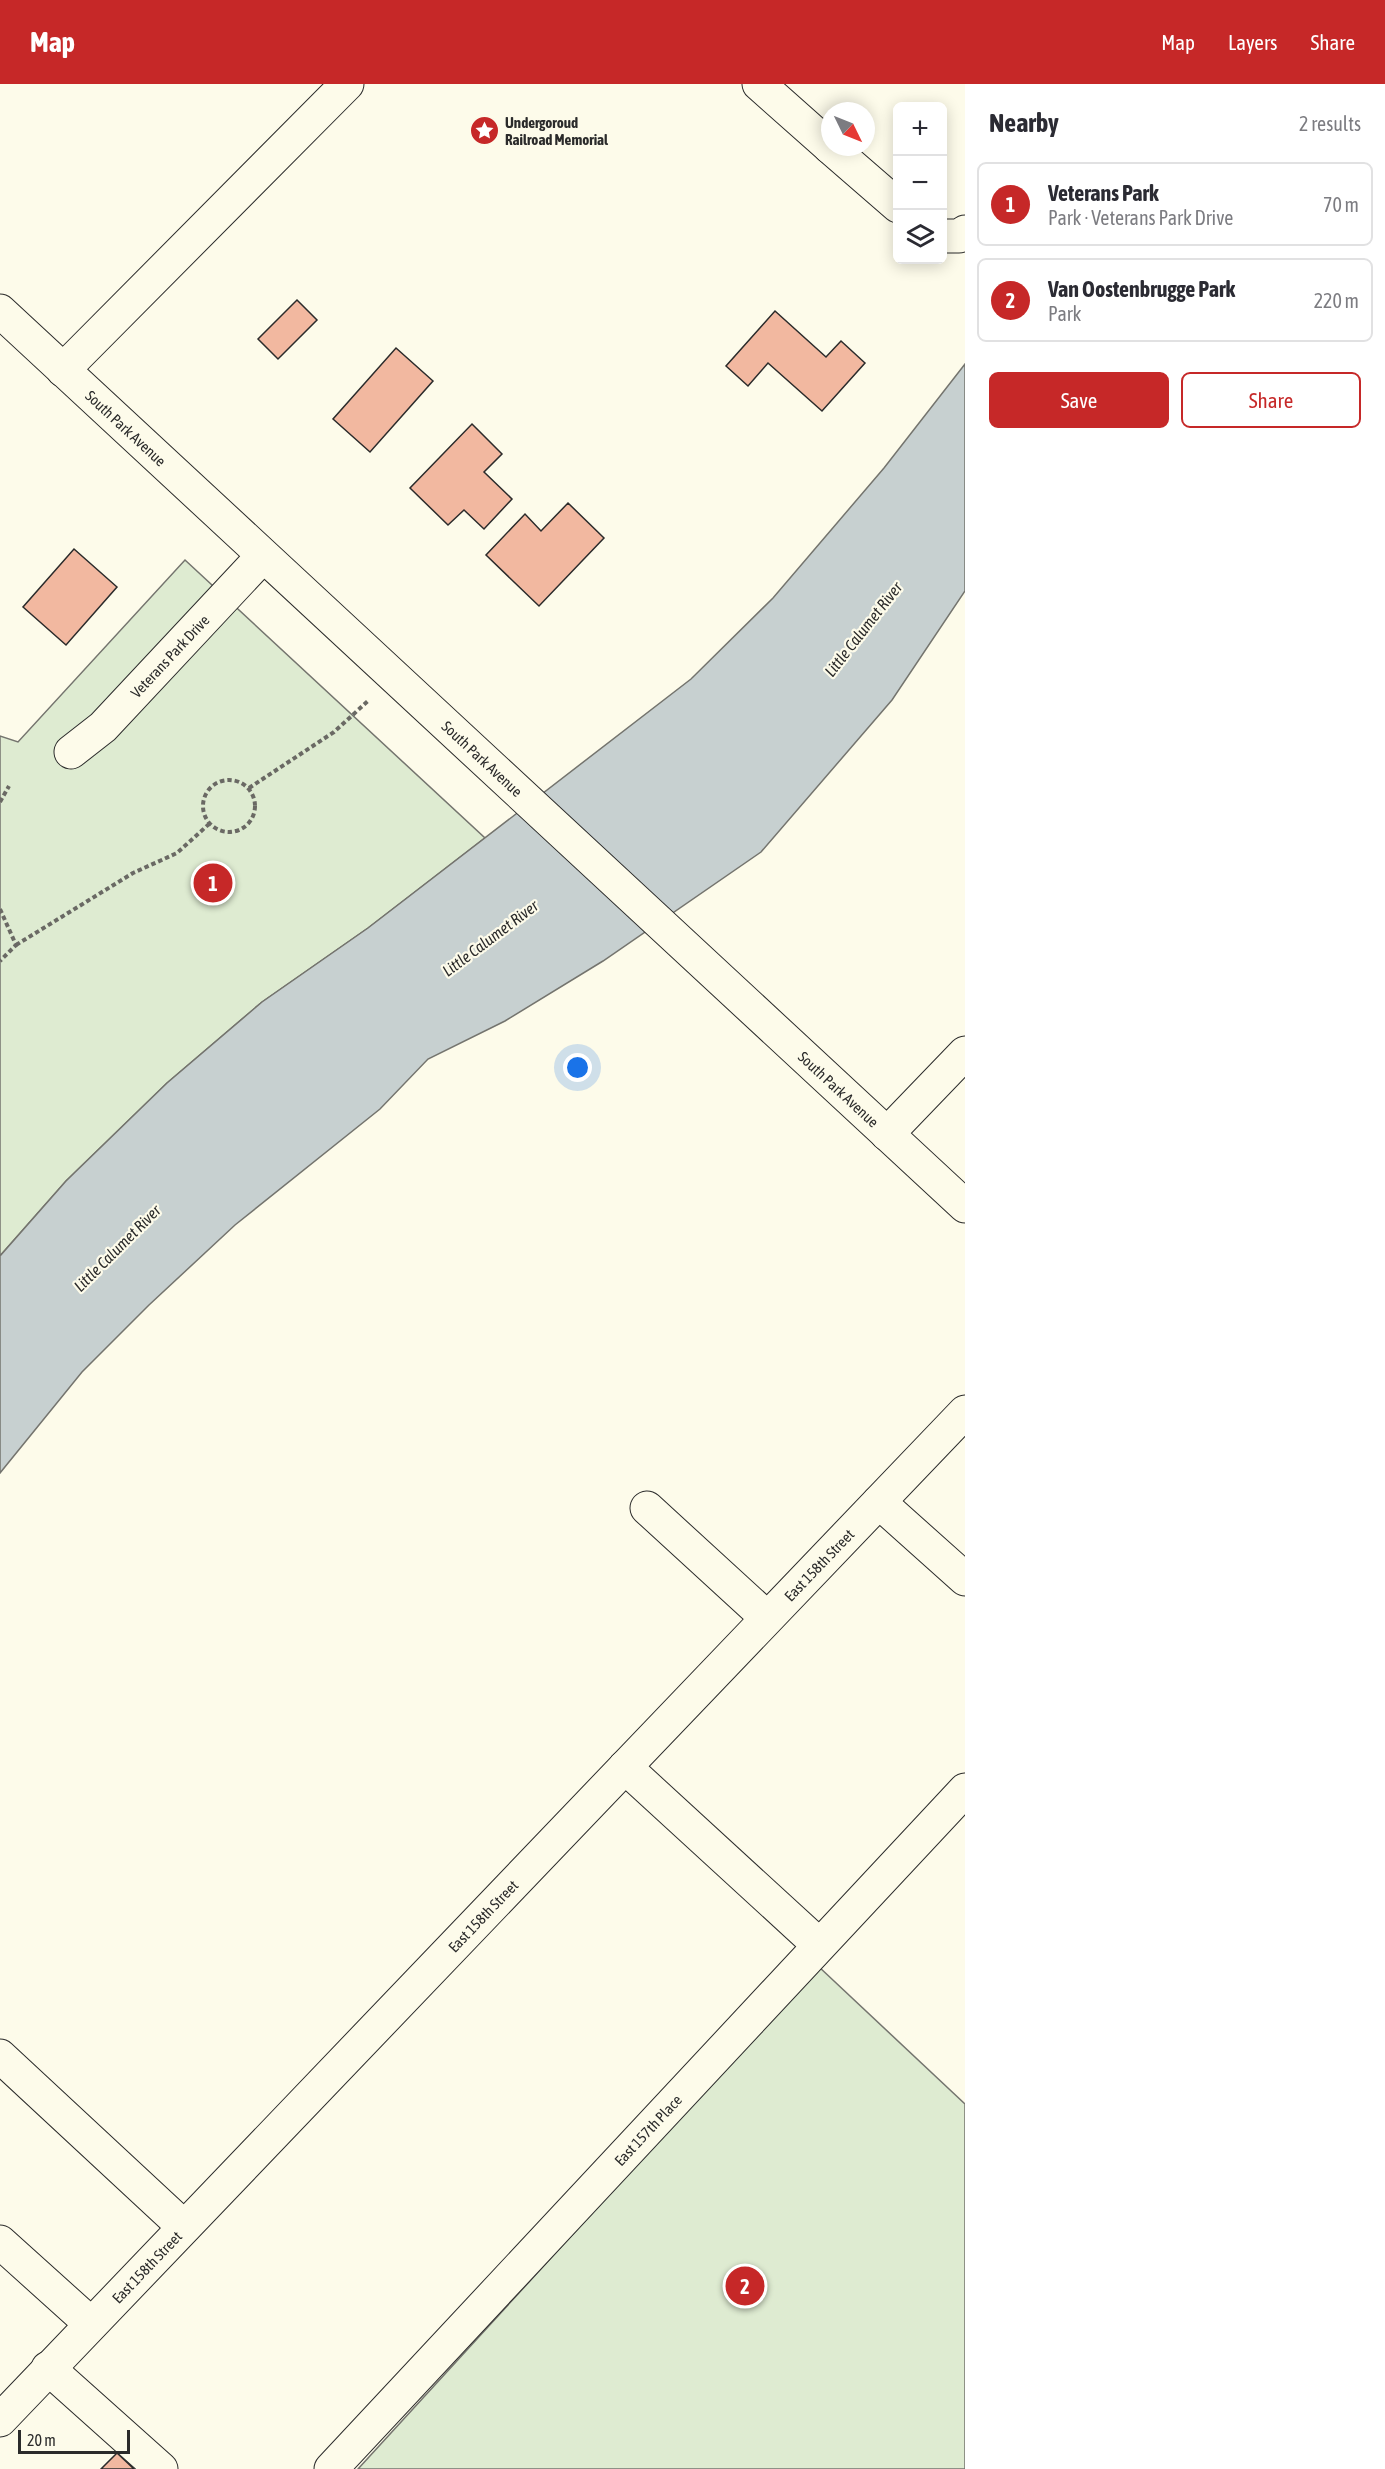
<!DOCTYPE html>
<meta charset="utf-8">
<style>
:root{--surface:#fff;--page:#f7f7f7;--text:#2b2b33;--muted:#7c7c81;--line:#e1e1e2;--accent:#c62828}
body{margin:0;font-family:"Asap Condensed",sans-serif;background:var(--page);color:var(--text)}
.controls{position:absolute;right:18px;top:18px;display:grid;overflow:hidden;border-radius:9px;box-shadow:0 3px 15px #0003}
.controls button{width:54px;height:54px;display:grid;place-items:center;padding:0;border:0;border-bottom:2px solid var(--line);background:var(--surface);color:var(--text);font:30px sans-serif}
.compass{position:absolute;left:821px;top:18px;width:54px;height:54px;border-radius:50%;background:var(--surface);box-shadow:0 3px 15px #0003;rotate:133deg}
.scale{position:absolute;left:18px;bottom:15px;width:112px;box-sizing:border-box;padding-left:6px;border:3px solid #2b2b2b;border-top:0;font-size:16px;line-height:21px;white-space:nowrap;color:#2b2b2b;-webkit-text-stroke:4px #fdfbea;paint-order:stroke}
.you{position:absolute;left:578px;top:984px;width:21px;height:21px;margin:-15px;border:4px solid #fff;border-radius:50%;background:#1a73e8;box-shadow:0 0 0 9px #1a73e833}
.badge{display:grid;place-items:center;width:39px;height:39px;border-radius:50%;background:var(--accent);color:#fff;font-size:20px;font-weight:700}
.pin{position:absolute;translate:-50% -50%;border:3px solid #fff;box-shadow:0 2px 6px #0006}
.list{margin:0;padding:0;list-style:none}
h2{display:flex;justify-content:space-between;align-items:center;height:78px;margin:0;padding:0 24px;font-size:26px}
h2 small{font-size:20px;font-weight:400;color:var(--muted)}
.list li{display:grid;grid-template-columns:39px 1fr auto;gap:18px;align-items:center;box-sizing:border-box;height:84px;margin:0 12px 12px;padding:0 12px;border:2px solid var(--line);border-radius:9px}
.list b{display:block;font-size:22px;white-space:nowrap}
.list p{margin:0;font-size:20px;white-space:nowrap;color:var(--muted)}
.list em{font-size:20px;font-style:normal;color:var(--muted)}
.actions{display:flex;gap:12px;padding:18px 24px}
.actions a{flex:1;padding:14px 0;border:2px solid var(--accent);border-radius:9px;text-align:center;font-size:21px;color:var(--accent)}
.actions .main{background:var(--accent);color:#fff}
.icon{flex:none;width:33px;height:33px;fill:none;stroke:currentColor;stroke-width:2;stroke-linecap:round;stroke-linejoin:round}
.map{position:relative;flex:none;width:965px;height:2385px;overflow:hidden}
header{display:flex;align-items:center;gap:36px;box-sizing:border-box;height:84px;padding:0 30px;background:var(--accent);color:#fff}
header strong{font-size:28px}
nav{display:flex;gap:33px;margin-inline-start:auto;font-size:21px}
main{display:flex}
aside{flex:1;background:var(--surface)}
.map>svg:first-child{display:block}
.green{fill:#deebd1;stroke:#74746e;stroke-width:1.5}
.water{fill:#c7d0d0;stroke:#74746e;stroke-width:1.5}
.building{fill:#f2b8a0;stroke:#2b2b2b;stroke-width:1.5}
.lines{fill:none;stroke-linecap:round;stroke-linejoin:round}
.minor-casing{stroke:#2b2b2b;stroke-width:35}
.path{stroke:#6a6964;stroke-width:4;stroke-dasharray:4.5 3;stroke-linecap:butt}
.minor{stroke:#fdfbea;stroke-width:33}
.labels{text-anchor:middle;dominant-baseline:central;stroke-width:4.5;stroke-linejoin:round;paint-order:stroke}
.poi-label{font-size:15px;font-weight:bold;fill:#2b2b2b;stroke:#fdfbea;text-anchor:start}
.street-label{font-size:15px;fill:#2b2b2b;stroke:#fdfbea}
.water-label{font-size:16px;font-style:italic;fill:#2b2b2b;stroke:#fdfbea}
</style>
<header>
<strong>Map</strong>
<nav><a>Map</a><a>Layers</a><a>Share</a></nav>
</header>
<main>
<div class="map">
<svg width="965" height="2385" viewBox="0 0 965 2385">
<rect width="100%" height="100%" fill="#fdfbea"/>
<g class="green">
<path d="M185 476 485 754 368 844 262 918 167 999 66 1097 0 1172V652L18 658Z"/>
<path d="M818 1882 965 2020V2385H358Z"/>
</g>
<path class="water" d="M965 280V507L892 616 761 768 603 877 505 937 428 975 380 1025 235 1141 149 1221 82 1288 0 1389V1172L66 1097 167 999 262 918 368 844 691 595 773 514 884 384Z"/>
<g class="building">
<path d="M297 216 317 236 278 275 258 255Z"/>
<path d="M775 227 826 273 841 257 865 279 822 327 768 279 748 302 726 282Z"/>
<path d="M396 264 433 297 370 368 333 335Z"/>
<path d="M472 340 502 370 484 388 512 415 484 445 464 426 448 441 410 404Z"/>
<path d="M568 419 604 454 539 522 486 471 525 430 541 447Z"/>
<path d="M74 465 117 503 66 561 23 523Z"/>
<path d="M117 2369 134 2385H101Z"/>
</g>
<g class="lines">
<defs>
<g id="minor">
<path d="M759 0 830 63"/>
<path d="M830 63 898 122"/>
<path d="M942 152H959L965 148"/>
<path id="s1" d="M0 227 965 1122"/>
<path d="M63 286 347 0"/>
<path id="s2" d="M71 668 103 643 263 472"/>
<path d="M887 1050 965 969"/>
<path d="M879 1418 965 1495"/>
<path d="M647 1424 766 1533"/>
<path d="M625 1683 819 1861"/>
<path d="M0 1972 184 2143"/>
<path d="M0 2158 91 2240"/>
<path d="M48 2284 161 2385"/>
<path id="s3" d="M0 2336 965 1328"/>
<path id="s4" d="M331 2385 965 1706"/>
</g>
</defs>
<use href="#minor" class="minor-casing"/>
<g class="path">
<circle cx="229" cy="722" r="26"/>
<path d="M249 704 334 648 369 616"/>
<path d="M0 718 9 702"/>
<path d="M0 825 16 861 0 877"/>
<path d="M16 861 133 789 177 769 209 740"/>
</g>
<use href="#minor" class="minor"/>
</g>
<defs>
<symbol id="sight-disc" viewBox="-11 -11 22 22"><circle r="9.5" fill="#c62828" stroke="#fdfbea"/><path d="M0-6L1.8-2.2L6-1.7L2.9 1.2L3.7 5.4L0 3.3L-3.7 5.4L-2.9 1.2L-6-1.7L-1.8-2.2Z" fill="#fff"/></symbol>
</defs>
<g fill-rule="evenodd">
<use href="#sight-disc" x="468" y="30" width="33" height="33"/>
</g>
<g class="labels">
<g class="poi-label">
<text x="505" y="38">Undergoroud<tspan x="505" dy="17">Railroad Memorial</tspan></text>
</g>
<g class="street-label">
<text stroke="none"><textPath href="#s1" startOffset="172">South Park Avenue</textPath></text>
<text stroke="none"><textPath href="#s2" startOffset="138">Veterans Park Drive</textPath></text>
<text stroke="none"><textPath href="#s1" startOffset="658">South Park Avenue</textPath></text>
<text stroke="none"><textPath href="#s1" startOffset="1144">South Park Avenue</textPath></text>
<text stroke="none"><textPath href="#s3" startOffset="1184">East 158th Street</textPath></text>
<text stroke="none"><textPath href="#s3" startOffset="698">East 158th Street</textPath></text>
<text stroke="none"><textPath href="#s4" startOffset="464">East 157th Place</textPath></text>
<text stroke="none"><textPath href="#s3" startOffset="212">East 158th Street</textPath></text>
</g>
<g class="water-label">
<text transform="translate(863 545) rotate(-52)">Little Calumet River</text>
<text transform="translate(490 854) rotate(-37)">Little Calumet River</text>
<text transform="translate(117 1164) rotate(-45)">Little Calumet River</text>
</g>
</g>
</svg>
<div class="controls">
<button>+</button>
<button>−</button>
<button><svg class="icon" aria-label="layers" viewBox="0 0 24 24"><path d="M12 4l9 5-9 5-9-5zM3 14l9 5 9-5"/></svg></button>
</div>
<svg class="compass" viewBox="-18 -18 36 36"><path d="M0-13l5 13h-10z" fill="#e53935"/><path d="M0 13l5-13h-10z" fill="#7c7c81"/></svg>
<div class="scale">20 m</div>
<div class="you"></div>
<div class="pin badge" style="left:213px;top:799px">1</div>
<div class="pin badge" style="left:745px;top:2202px">2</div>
</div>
<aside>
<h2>Nearby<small>2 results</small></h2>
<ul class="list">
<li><span class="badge">1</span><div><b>Veterans Park</b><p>Park · Veterans Park Drive</p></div><em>70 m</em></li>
<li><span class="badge">2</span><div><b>Van Oostenbrugge Park</b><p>Park</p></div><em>220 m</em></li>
</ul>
<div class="actions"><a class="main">Save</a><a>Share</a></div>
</aside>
</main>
